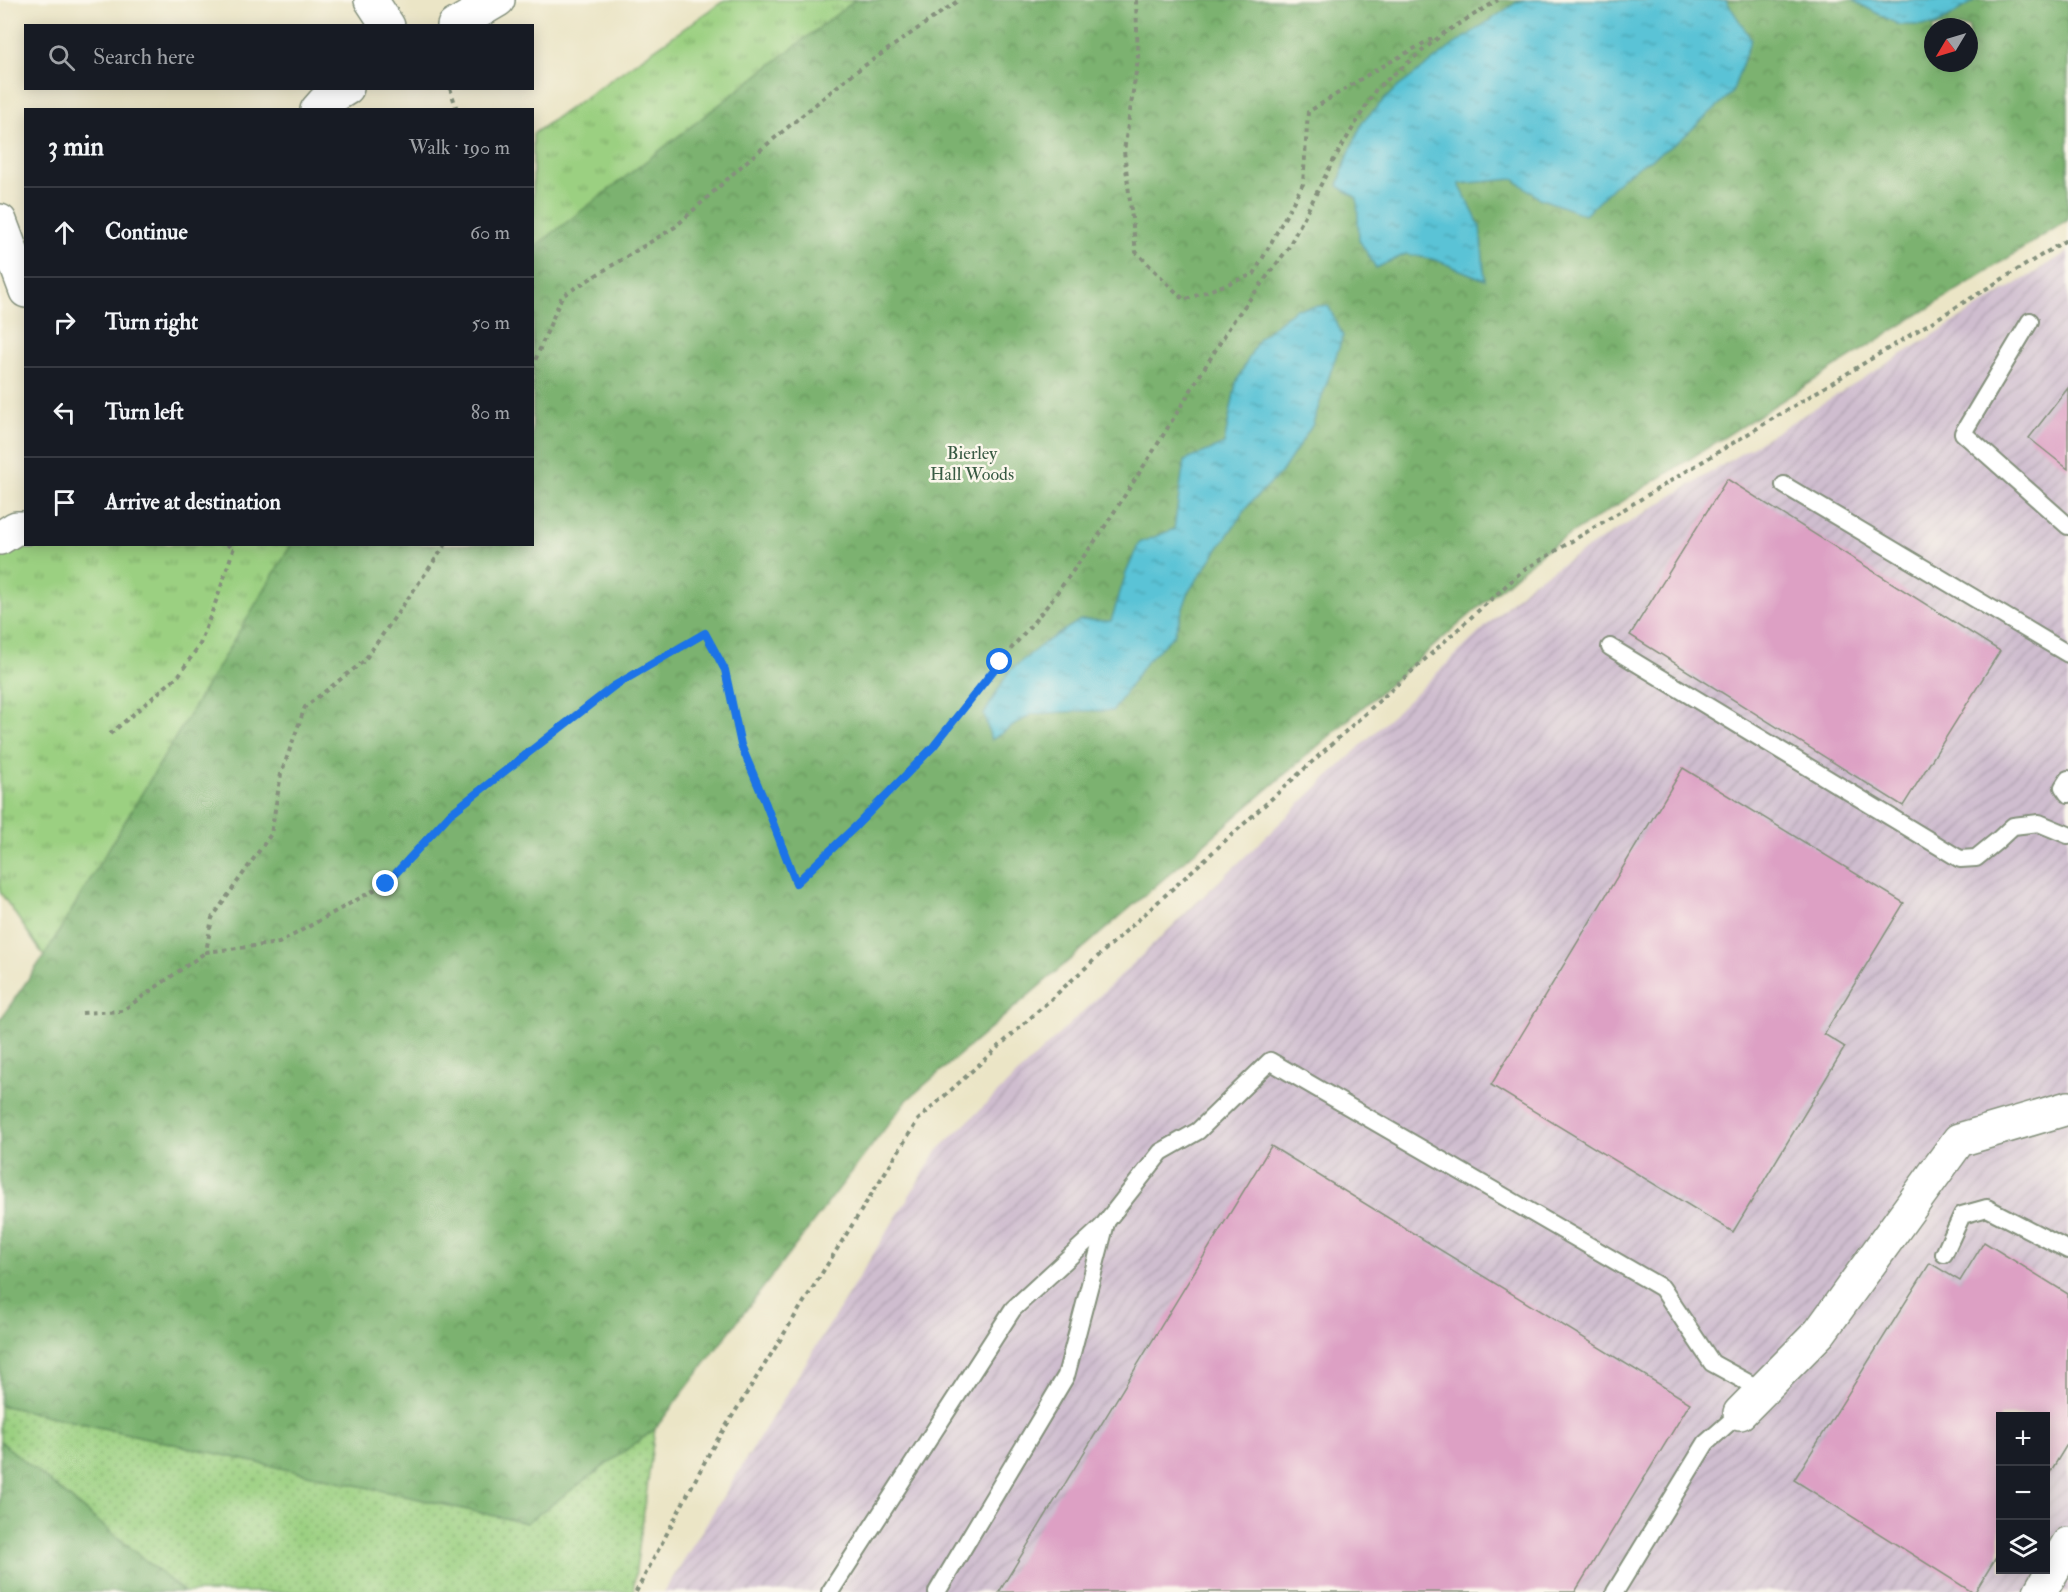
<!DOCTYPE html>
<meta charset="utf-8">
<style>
:root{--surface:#171b24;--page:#242831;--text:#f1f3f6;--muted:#9ea1a6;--line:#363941}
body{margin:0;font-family:"IM FELL Double Pica",serif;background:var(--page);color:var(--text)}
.controls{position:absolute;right:18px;bottom:18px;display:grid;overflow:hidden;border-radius:0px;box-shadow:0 3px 15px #0003}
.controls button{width:54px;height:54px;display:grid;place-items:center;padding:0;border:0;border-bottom:2px solid var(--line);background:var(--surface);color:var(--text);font:30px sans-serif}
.compass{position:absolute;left:1924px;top:18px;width:54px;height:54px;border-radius:50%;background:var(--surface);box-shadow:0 3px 15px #0003;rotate:232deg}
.stop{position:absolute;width:18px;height:18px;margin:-14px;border:4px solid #1a73e8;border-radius:50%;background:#fff}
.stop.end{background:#1a73e8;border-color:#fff;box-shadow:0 2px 6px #0008}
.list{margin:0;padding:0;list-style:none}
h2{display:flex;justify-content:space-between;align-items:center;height:78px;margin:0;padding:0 24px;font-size:26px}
h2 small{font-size:20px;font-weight:400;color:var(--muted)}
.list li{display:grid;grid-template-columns:39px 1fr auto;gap:18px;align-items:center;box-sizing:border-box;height:90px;padding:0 24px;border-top:2px solid var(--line)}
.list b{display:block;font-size:22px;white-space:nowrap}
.list em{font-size:20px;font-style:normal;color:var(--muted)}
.icon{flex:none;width:33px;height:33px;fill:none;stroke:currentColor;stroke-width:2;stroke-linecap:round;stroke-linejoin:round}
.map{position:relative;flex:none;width:2068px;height:1592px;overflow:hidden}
.search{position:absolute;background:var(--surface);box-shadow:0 3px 15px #0003;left:24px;top:24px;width:510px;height:66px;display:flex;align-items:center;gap:15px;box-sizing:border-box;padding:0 21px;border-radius:0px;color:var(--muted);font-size:22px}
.panel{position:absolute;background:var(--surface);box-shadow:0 3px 15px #0003;left:24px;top:108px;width:510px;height:438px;border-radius:0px}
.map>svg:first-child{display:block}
.industrial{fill:url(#industrial-furrows);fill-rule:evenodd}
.grass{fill:url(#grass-dots);stroke:#5d865a;stroke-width:1.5}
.forest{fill:url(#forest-crowns);stroke:#4e7852;stroke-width:1.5;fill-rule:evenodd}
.park{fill:url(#park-tufts);stroke:#5d865a;stroke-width:1.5}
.water{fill:url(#water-ripples);stroke:#3c8085;stroke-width:1.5}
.building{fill:#dda0c4}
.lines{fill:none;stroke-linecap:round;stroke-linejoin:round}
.lane-casing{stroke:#85917d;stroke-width:20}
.street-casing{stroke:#85917d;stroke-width:36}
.path{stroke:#85917d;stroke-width:4;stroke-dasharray:4.5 4.5;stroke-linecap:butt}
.lane{stroke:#fff;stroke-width:16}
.street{stroke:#fff;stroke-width:33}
.route{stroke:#1a73e8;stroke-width:8}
.labels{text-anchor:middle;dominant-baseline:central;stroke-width:5;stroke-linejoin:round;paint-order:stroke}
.park-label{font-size:18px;fill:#385a43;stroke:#fbf7ec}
</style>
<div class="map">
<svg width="2068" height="1592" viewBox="0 0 2068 1592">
<defs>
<pattern id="industrial-furrows" width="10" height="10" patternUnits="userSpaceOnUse" patternTransform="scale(1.5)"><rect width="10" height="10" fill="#cfbdcf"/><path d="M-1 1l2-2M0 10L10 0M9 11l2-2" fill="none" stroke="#b1a3b2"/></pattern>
<pattern id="grass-dots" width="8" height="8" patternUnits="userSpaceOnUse" patternTransform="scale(1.5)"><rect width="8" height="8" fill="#9bd081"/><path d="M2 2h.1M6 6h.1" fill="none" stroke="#7eaa6a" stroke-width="1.8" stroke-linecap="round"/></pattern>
<pattern id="forest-crowns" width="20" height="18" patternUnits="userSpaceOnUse" patternTransform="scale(1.5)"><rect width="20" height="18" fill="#7cb26f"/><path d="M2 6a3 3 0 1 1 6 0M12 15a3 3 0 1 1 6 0" fill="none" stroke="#65925c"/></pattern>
<pattern id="park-tufts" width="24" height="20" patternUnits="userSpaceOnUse" patternTransform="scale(1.5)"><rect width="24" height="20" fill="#9bd081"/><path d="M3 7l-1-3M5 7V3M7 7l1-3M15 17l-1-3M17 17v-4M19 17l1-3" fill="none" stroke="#7eaa6a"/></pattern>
<pattern id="water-ripples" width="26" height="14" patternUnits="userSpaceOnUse" patternTransform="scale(1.5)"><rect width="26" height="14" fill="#5ac3d6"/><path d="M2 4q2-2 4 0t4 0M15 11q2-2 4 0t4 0" fill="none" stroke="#4aa0ae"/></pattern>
</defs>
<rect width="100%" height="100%" fill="#fbf7ec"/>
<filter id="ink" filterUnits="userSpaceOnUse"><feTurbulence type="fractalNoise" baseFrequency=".0167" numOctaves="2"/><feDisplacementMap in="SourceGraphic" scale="12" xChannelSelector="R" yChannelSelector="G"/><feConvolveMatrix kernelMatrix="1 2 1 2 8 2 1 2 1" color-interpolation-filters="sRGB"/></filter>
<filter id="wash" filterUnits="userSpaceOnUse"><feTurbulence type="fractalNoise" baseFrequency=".008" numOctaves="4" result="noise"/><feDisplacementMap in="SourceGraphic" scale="24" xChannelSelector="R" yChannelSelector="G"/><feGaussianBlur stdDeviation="1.35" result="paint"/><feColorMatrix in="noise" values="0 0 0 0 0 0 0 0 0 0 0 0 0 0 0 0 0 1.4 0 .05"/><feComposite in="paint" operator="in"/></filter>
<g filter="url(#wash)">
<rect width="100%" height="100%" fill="#ebe5c6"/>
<path class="industrial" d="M2068 252V1592H664L937 1151 1531 583ZM2000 1416H2046V1570H2000Z"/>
<path class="grass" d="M0 1405 526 1523 655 1429 633 1592H184L0 1441Z"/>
<g class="forest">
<path d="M855 0H2068V220L1544 551 906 1101 655 1429 526 1523 0 1405V1020L44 956 291 545 532 544 533 248ZM1933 27H1969V63H1933Z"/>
<path d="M0 1441 184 1592H0Z"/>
</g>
<g class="park">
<path d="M725 0H855L533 248V134Z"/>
<path d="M0 538 26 544 291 545 44 956 0 892Z"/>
</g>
<g class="water">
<path d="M1525 0H1726L1751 39 1732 93 1679 141 1624 176 1585 215 1539 198 1514 179 1459 184 1480 226 1485 280 1436 260 1406 254 1376 268 1359 240 1357 198 1338 186 1345 163 1363 121 1394 90 1455 44 1517 2Z"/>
<path d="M1852 0H1976L1937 25H1899Z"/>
<path d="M1328 305 1343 336 1312 426 1281 473 1249 504 1189 591 1174 635 1146 662 1113 711H1082L1032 714 991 740 984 714 1009 671 1044 643 1080 620 1111 621 1126 573 1139 543 1174 529 1184 461 1224 444 1236 383 1259 338 1295 309Z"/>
</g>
<g id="blocks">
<g class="building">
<path d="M2068 388V469L2029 438Z"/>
<path d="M1727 479 2000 651 1903 806 1630 635Z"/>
<path d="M1683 768 1904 903 1824 1034 1845 1047 1733 1232 1491 1085Z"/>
<path d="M1271 1146 1690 1403 1575 1592H999Z"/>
<path d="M1984 1242 2068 1294V1443L2046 1479V1416H2000V1551L1975 1592H1972L1794 1480 1930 1263 1960 1281Z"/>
</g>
</g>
</g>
<g filter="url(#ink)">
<use href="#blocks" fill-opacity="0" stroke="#85917d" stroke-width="1.5"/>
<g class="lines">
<defs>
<g id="lane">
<path d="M2030 321 1963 433 2068 526"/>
<path d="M1784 485 2068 654"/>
<path d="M1610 647 1960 859 1976 858 1997 841 2013 826 2039 823 2068 835"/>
<path d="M2068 779 2063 787 2068 794"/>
<path d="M1944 1254 1962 1215 1987 1208 2068 1250"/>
<path d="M830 1592 1013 1309 1102 1227 1161 1152 1198 1131 1270 1061 1662 1288 1712 1363 1763 1391"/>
<path d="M937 1592 1066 1376 1106 1223"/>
<path d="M1615 1592 1706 1443 1740 1413"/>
</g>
<g id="street">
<path d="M371 0 388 26"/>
<path d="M454 26 498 0"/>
<path d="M317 110 324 102 347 88"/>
<path d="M0 221 26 291"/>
<path d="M0 538 16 528H26"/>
<path d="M1740 1413 1820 1332 1959 1140 2068 1108"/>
<path d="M2040 1592 2068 1544"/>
</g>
</defs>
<use href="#lane" class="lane-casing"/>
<use href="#street" class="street-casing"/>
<g class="path">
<path d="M1136 0 1138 59 1124 151 1136 252 1184 300 1254 274 1303 184 1308 112 1372 72 1435 37"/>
<path d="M450 88 457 110"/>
<path d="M532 368 562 296 675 227 747 161 851 75 959 0"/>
<path d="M227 544 233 550"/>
<path d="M446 544 364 661 305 707 281 774 271 834 212 918 206 952 279 943 385 884 450 814 614 686 705 634 725 671 741 745 765 802 796 883 856 826 933 747 1000 662 1047 606 1098 537 1154 450 1234 320 1287 250 1332 163 1376 89 1444 33 1498 0"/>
<path d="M110 734 179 675 200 644 219 593 235 544"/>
<path d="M82 1013 122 1011 206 952"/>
<path d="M636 1592 711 1450 918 1120 1521 572 2068 239"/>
</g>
<use href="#lane" class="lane"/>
<use href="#street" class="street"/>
</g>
</g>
<g class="lines" filter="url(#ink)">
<path class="route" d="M386 884 450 814 528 753 614 686 705 633 725 670 741 745 765 802 796 883 856 826 933 747 1000 662"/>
</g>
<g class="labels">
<g class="park-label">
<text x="972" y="453">Bierley<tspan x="972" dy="21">Hall Woods</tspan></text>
</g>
</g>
</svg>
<div class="controls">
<button>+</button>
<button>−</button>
<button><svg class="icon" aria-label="layers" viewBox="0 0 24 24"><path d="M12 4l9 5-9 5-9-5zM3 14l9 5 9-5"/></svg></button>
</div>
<svg class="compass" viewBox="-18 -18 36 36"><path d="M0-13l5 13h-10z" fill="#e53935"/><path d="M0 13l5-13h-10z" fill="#9ea1a6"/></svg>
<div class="stop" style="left:1000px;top:662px"></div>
<div class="stop end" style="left:386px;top:884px"></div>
<div class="search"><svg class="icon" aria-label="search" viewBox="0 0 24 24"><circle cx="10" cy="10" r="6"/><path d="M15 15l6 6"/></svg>Search here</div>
<section class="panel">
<h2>3 min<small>Walk · 190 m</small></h2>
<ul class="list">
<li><svg class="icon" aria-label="ahead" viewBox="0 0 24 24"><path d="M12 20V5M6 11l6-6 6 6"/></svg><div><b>Continue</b></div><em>60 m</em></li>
<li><svg class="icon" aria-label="right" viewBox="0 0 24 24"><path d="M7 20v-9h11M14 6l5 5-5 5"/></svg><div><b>Turn right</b></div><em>50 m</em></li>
<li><svg class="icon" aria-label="left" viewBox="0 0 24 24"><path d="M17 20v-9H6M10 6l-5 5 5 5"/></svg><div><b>Turn left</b></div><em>80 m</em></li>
<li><svg class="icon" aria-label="arrive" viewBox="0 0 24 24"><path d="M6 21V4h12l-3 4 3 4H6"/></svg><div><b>Arrive at destination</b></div></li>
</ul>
</section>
</div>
